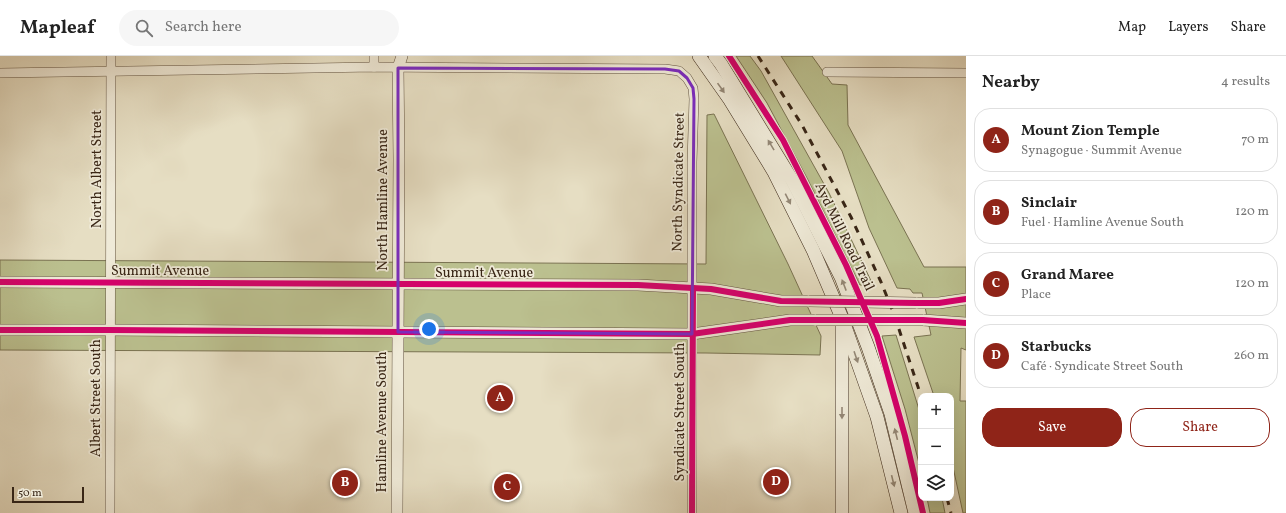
<!DOCTYPE html>
<meta charset="utf-8">
<style>
:root{--surface:#fff;--page:#f6f6f6;--text:#222;--muted:#767676;--line:#e0e0e0;--accent:#8f2418}
body{margin:0;font-family:Vollkorn,serif;background:var(--page);color:var(--text)}
.controls{position:absolute;right:12px;bottom:12px;display:grid;overflow:hidden;border-radius:8px;box-shadow:0 4px 16px #0002}
.controls button{width:36px;height:36px;display:grid;place-items:center;padding:0;border:0;border-bottom:1px solid var(--line);background:var(--surface);color:var(--text);font:20px sans-serif}
.scale{position:absolute;left:12px;bottom:10px;width:72px;box-sizing:border-box;padding-left:4px;border:2px solid #392616;border-top:0;font-size:11px;line-height:14px;white-space:nowrap;color:#392616;-webkit-text-stroke:3px #efead8;paint-order:stroke}
.you{position:absolute;left:429px;top:273px;width:14px;height:14px;margin:-10px;border:3px solid #fff;border-radius:50%;background:#1a73e8;box-shadow:0 0 0 6px #1a73e833}
.badge{display:grid;place-items:center;width:26px;height:26px;border-radius:50%;background:var(--accent);color:#fff;font-size:13px;font-weight:700}
.pin{position:absolute;translate:-50% -50%;border:2px solid #fff;box-shadow:0 1px 4px #0006}
.list{margin:0;padding:0;list-style:none}
h2{display:flex;justify-content:space-between;align-items:center;height:52px;margin:0;padding:0 16px;font-size:17px}
h2 small{font-size:13px;font-weight:400;color:var(--muted)}
.list li{display:grid;grid-template-columns:26px 1fr auto;gap:12px;align-items:center;box-sizing:border-box;height:64px;margin:0 8px 8px;padding:0 8px;border:1px solid var(--line);border-radius:16px}
.list b{display:block;font-size:15px;white-space:nowrap}
.list p{margin:0;font-size:13px;white-space:nowrap;color:var(--muted)}
.list em{font-size:13px;font-style:normal;color:var(--muted)}
.actions{display:flex;gap:8px;padding:12px 16px}
.actions a{flex:1;padding:9px 0;border:1px solid var(--accent);border-radius:16px;text-align:center;font-size:14px;color:var(--accent)}
.actions .main{background:var(--accent);color:#fff}
.icon{flex:none;width:22px;height:22px;fill:none;stroke:currentColor;stroke-width:2;stroke-linecap:round;stroke-linejoin:round}
.map{position:relative;flex:none;width:966px;height:457px;overflow:hidden}
header{display:flex;align-items:center;gap:24px;box-sizing:border-box;height:56px;padding:0 20px;background:var(--surface);border-bottom:1px solid var(--line)}
header strong{font-size:19px}
nav{display:flex;gap:22px;margin-inline-start:auto;font-size:14px}
.search{width:280px;height:36px;background:var(--page);display:flex;align-items:center;gap:10px;box-sizing:border-box;padding:0 14px;border-radius:22px;color:var(--muted);font-size:15px}
main{display:flex}
aside{flex:1;background:var(--surface)}
.map>svg:first-child{display:block}
.green{fill:#bbc08f;stroke:#7a7352}
.lines{fill:none;stroke-linecap:round;stroke-linejoin:round}
.minor-casing{stroke:#645441;stroke-width:10}
.tertiary-casing{stroke:#645441;stroke-width:12}
.secondary-casing{stroke:#392616;stroke-width:14}
.minor{stroke:#efead8;stroke-width:9}
.tertiary{stroke:#efead8;stroke-width:11}
.secondary{stroke:#efead8;stroke-width:13}
.rail{stroke:#392616;stroke-width:3;stroke-dasharray:7 7;stroke-linecap:butt}
.tertiary-bridge-casing{stroke:#645441;stroke-width:12;stroke-linecap:butt}
.tertiary-bridge{stroke:#efead8;stroke-width:11}
.cycleway-casing{stroke:#efead8;stroke-width:8}
.cycleway{stroke:#d6006c;stroke-width:6}
.oneway{fill:#948877}
.marked{fill:none;stroke:#7b2cbf;stroke-width:3;stroke-linejoin:round}
.labels{text-anchor:middle;dominant-baseline:central;stroke-width:3.5;stroke-linejoin:round;paint-order:stroke}
.street-label{font-size:14px;fill:#392616;stroke:#efead8}
</style>
<header>
<strong>Mapleaf</strong>
<div class="search"><svg class="icon" aria-label="search" viewBox="0 0 24 24"><circle cx="10" cy="10" r="6"/><path d="M15 15l6 6"/></svg>Search here</div>
<nav><a>Map</a><a>Layers</a><a>Share</a></nav>
</header>
<main>
<div class="map">
<svg width="966" height="457" viewBox="0 0 966 457">
<rect width="100%" height="100%" fill="#e6dec3"/>
<filter id="stains"><feTurbulence type="fractalNoise" baseFrequency=".005" numOctaves="4"/><feColorMatrix values="0 0 0 0 .2 0 0 0 0 .09 0 0 0 0 .02 0 0 0 .5 -.17"/></filter>
<radialGradient id="worn" r=".72"><stop offset=".6" stop-color="#630" stop-opacity="0"/><stop offset="1" stop-color="#630" stop-opacity=".3"/></radialGradient>
<g class="green">
<path d="M736 0H750L761 15 829 137 873 229H860L807 122 767 47Z"/>
<path d="M781 0H812L832 28 847 29 848 69 924 211H966V294L961 292 960 345H966V457H963L951 402V340H934L914 281 931 279 922 237H913L910 233 897 232 869 172 842 95Z"/>
<path d="M714 58 788 208 821 280 820 299 706 297 0 294V204L706 208 707 59Z"/>
<path d="M896 279 921 360V415L905 353 882 280Z"/>
<path d="M927 442H942L945 457H930Z"/>
</g>
<g class="lines">
<defs>
<g id="minor">
<path d="M374 0V11"/>
<path d="M827 16 966 17"/>
<path d="M0 17 374 11 665 13 679 15 687 22 693 32 694 43 692 106V457"/>
<path d="M110 457 111 0"/>
</g>
<g id="tertiary">
<path d="M0 226 638 229 711 233 781 245H809"/>
<path d="M916 247H939L966 243"/>
<path d="M923 264 966 267"/>
<path d="M0 274H110L692 278 790 264H816"/>
<path d="M397 457 399 103 398 12 402 0"/>
</g>
<g id="secondary">
<path d="M699 0 730 44 774 116 813 194 842 262 877 361 901 457"/>
<path d="M715 0 721 8 792 124 841 221 868 291 891 358 915 457"/>
<path d="M842 271V457"/>
</g>
</defs>
<use href="#minor" class="minor-casing"/>
<use href="#tertiary" class="tertiary-casing"/>
<use href="#secondary" class="secondary-casing"/>
<use href="#minor" class="minor"/>
<use href="#tertiary" class="tertiary"/>
<use href="#secondary" class="secondary"/>
<g class="rail">
<path d="M758 0 802 69 851 161 881 226 894 258 921 340"/>
<path d="M947 442 951 457"/>
</g>
<defs>
<g id="tertiary-bridge">
<path d="M809 245 916 247"/>
<path d="M816 264H923"/>
</g>
</defs>
<use href="#tertiary-bridge" class="tertiary-bridge-casing"/>
<use href="#tertiary-bridge" class="tertiary-bridge"/>
<defs>
<g id="cycleway">
<path d="M729 0 783 84 846 209 877 280 905 380 923 457"/>
<path d="M0 226 638 229 711 233 781 245 916 247H939L966 243"/>
<path d="M0 274H110L692 278 790 264H923L966 267"/>
<path d="M692 457 693 232"/>
</g>
</defs>
<use href="#cycleway" class="cycleway-casing"/>
<use href="#cycleway" class="cycleway"/>
</g>
<defs><path id="oneway-solid" d="M-6-.8H1V-3.2L6.5 0L1 3.2V.8H-6Z"/></defs>
<g class="oneway">
<use href="#oneway-solid" transform="translate(721 32) rotate(55)"/>
<use href="#oneway-solid" transform="translate(771 89) rotate(-121)"/>
<use href="#oneway-solid" transform="translate(788 143) rotate(63)"/>
<use href="#oneway-solid" transform="translate(844 229) rotate(-111)"/>
<use href="#oneway-solid" transform="translate(856 301) rotate(71)"/>
<use href="#oneway-solid" transform="translate(842 357) rotate(90)"/>
<use href="#oneway-solid" transform="translate(896 378) rotate(-104)"/>
<use href="#oneway-solid" transform="translate(893 425) rotate(76)"/>
</g>
<path class="marked" d="M398 12 665 13 679 15 687 22 693 32 694 43 692 278 398 276Z"/>
<g class="labels">
<g class="street-label">
<text transform="translate(97 113) rotate(-90)">North Albert Street</text>
<text transform="translate(679 126) rotate(-89)">North Syndicate Street</text>
<text transform="translate(383 144) rotate(-90)">North Hamline Avenue</text>
<text transform="translate(844 181) rotate(64)">Ayd Mill Road Trail</text>
<text x="160" y="215">Summit Avenue</text>
<text x="484" y="217">Summit Avenue</text>
<text transform="translate(96 342) rotate(-90)">Albert Street South</text>
<text transform="translate(680 356) rotate(-90)">Syndicate Street South</text>
<text transform="translate(382 366) rotate(-90)">Hamline Avenue South</text>
</g>
</g>
<rect width="100%" height="100%" filter="url(#stains)"/>
<rect width="100%" height="100%" fill="url(#worn)"/>
</svg>
<div class="controls">
<button>+</button>
<button>−</button>
<button><svg class="icon" aria-label="layers" viewBox="0 0 24 24"><path d="M12 4l9 5-9 5-9-5zM3 14l9 5 9-5"/></svg></button>
</div>
<div class="scale">50 m</div>
<div class="you"></div>
<div class="pin badge" style="left:500px;top:342px">A</div>
<div class="pin badge" style="left:345px;top:427px">B</div>
<div class="pin badge" style="left:507px;top:431px">C</div>
<div class="pin badge" style="left:776px;top:426px">D</div>
</div>
<aside>
<h2>Nearby<small>4 results</small></h2>
<ul class="list">
<li><span class="badge">A</span><div><b>Mount Zion Temple</b><p>Synagogue · Summit Avenue</p></div><em>70 m</em></li>
<li><span class="badge">B</span><div><b>Sinclair</b><p>Fuel · Hamline Avenue South</p></div><em>120 m</em></li>
<li><span class="badge">C</span><div><b>Grand Maree</b><p>Place</p></div><em>120 m</em></li>
<li><span class="badge">D</span><div><b>Starbucks</b><p>Café · Syndicate Street South</p></div><em>260 m</em></li>
</ul>
<div class="actions"><a class="main">Save</a><a>Share</a></div>
</aside>
</main>
